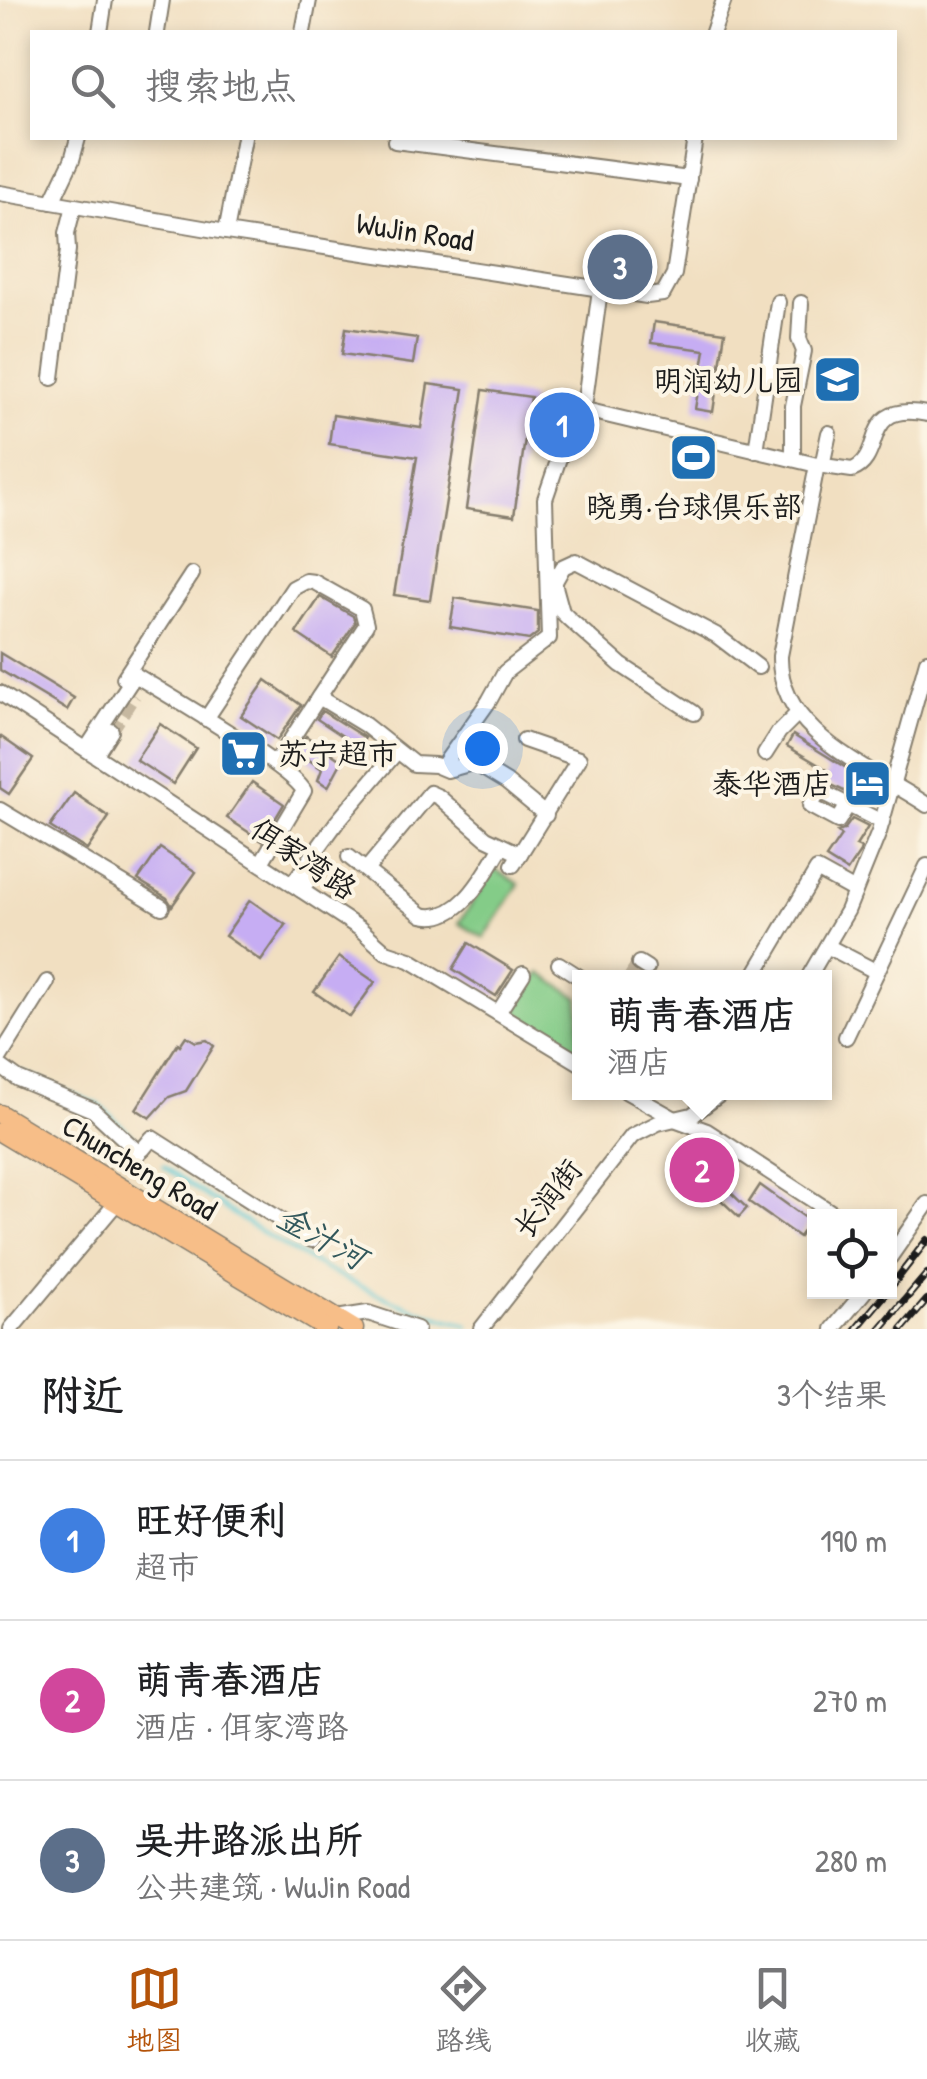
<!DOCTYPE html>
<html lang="zh">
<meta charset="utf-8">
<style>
:root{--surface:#fff;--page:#f2f2f2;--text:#202124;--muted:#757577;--line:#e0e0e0;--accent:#b45309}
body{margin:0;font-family:"Patrick Hand","LXGW WenKai TC",sans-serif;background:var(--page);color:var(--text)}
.controls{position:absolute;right:30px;bottom:30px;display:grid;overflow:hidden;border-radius:0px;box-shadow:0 5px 15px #0003}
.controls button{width:90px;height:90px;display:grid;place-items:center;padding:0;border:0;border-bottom:2px solid var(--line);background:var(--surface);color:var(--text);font:50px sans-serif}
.you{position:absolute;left:482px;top:748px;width:35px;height:35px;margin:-25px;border:8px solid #fff;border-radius:50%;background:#1a73e8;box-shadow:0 0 0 15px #1a73e833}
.badge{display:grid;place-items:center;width:65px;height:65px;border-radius:50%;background:var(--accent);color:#fff;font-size:32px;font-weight:700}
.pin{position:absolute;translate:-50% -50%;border:5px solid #fff;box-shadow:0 2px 10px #0006}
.popup{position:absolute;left:572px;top:970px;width:260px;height:130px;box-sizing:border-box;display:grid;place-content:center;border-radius:0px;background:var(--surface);filter:drop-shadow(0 2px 8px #0005);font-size:32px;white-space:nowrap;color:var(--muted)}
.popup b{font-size:38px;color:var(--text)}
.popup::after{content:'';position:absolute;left:50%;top:100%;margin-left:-20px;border:20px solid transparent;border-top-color:var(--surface)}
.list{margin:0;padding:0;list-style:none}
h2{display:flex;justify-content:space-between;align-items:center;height:130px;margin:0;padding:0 40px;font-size:42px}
h2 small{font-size:32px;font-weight:400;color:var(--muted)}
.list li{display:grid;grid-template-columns:65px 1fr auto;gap:30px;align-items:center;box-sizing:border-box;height:160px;padding:0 40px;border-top:2px solid var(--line)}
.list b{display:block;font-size:38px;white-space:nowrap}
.list p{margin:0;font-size:32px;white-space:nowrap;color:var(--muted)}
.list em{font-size:32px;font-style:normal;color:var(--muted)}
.icon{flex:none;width:55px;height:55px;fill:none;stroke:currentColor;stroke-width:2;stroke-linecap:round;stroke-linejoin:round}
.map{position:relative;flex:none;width:927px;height:1329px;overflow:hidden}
.search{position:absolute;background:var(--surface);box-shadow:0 5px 15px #0003;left:30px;right:30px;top:30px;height:110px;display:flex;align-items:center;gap:25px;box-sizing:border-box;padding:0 35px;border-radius:0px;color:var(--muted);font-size:38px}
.sheet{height:610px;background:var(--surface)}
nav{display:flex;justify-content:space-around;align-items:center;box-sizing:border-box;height:140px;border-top:2px solid var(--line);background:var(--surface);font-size:28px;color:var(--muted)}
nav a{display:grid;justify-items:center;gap:5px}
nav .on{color:var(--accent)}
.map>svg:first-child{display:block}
.green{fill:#84cc88;stroke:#507452;stroke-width:2.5}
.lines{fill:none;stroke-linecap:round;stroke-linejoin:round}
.stream{stroke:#5bc7d2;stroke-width:4}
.building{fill:#c6adf3}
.minor-tunnel{stroke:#c6b8a0;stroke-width:14;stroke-dasharray:14 7;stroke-linecap:butt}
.minor-casing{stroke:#867e6e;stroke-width:18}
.major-casing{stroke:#867e6e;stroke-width:21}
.minor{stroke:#fff;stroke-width:14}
.major{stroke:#f7be88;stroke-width:18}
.rail-casing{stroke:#1c1c1c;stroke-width:8}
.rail{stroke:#fcf5e5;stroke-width:4;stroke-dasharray:11;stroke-linecap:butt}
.labels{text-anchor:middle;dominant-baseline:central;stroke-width:8;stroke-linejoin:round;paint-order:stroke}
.street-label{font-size:30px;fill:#1c1c1c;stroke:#fcf5e5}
.poi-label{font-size:30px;fill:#1c1c1c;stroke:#fcf5e5;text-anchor:end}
.water-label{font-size:32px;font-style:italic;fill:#32585c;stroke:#fcf5e5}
</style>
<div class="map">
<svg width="927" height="1329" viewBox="0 0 927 1329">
<rect width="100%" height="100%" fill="#fcf5e5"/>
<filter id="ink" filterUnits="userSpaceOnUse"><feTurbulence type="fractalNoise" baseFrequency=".01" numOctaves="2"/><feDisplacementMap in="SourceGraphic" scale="20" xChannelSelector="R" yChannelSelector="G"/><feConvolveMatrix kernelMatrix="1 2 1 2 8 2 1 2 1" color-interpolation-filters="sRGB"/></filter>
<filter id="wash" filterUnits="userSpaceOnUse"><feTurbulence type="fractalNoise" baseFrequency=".0048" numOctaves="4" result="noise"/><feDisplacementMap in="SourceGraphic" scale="40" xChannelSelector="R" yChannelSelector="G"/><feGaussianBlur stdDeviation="2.25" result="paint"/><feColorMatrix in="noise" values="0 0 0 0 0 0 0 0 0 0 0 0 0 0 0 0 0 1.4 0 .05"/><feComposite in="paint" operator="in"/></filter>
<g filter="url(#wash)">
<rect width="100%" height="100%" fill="#f1dfc1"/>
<g class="green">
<path d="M494 869 519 884 484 938 459 923Z"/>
<path d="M540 973 579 998V1052L515 1012Z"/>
</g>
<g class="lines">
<g class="stream">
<path d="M20 1072 99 1105 139 1142"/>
<path d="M163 1166C256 1232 357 1298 468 1325"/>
</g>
</g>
<g id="blocks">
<g class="building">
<path d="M654 322 725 332 713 412 695 409 705 350 651 343Z"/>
<path d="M346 328 417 338 413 364 342 354Z"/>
<path d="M428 384 464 389 430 600 394 595 417 457 329 444 333 415 421 428Z"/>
<path d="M483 390 531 397 514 516 466 509Z"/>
<path d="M320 597 353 616 355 623 332 657 296 633Z"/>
<path d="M455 598 538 611V633L529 640 450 627Z"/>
<path d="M0 653 74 698 67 710 0 670Z"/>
<path d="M266 680 301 705 277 740 241 716Z"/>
<path d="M322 711 365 738 359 747 317 719Z"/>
<path d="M160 724 196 748 173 784 136 760Z"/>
<path d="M793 735 872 784 873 790 867 802 823 781 829 771 787 746Z"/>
<path d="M0 736 33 759 9 794 0 788Z"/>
<path d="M306 736 342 761 328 787 318 780 322 769 296 751Z"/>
<path d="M252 782 284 804 262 841 227 818Z"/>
<path d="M74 793 109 817 87 850 50 827Z"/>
<path d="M852 819 868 827 856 846 861 848 860 852 847 871 826 858 841 836 837 832 844 830Z"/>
<path d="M160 848 196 872 172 906 167 898 138 880Z"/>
<path d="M250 900 286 925 261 961 225 936Z"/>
<path d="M469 943 513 970 496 996 453 969Z"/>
<path d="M339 957 375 982 350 1017 314 992Z"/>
<path d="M186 1036 196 1042 207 1040 214 1046 186 1091 169 1097 150 1118 136 1109 178 1043 180 1045Z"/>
<path d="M684 1148 747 1208 739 1217 675 1157Z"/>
<path d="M760 1185 810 1221 799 1237 749 1202Z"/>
</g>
</g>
</g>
<g filter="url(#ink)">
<use href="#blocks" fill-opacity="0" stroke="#867e6e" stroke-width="2.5"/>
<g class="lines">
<g class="minor-tunnel">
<path d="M111 731 134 695"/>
<path d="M630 978 639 963"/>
</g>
<defs>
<g id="minor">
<path d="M100 32 105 0"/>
<path d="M157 32 162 0"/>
<path d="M303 32 309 0"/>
<path d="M713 32 724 0"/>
<path d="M395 141 689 179"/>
<path d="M0 193 226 232 647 296 663 294 674 274 695 138"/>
<path d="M52 202 72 160 78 138"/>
<path d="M226 232 244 138"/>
<path d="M52 378 68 250 67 233 74 206"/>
<path d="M581 409 817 465 852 470C886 458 859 400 927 414"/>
<path d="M756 451 778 302"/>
<path d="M793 459V406L804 351 799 339 801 303"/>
<path d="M817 465 780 656C778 734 872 768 927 805"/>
<path d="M822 466 829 433"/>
<path d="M124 678 192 574"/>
<path d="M0 693 359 928 386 952 410 960 580 1063"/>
<path d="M319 697 365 725 414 764 435 765 447 770 472 763 478 765 506 782 546 815"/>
<path d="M694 713 621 665 568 618 562 612 554 583 563 567 576 561 716 635 758 667"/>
<path d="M206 719 293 588 306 581 314 582 362 609 366 625 275 764"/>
<path d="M87 748 135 675C166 694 292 767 304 791L261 863"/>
<path d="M97 753 111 731"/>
<path d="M765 754 779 732 798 713"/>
<path d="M442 767 489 701 505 672 549 638 545 499 572 420 585 400 600 290"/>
<path d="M848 805 838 821 810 806 820 791 882 822"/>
<path d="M0 810 162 907"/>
<path d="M349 857 422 915C460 925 486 872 502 846"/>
<path d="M513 865 579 759 524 740"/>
<path d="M366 870 430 793 439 797 486 838 520 854"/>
<path d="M292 884 337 822 394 755"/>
<path d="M301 890 318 868"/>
<path d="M827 946 877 972"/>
<path d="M639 963 647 968"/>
<path d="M559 964 581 978"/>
<path d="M753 978 817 870 855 891"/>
<path d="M808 978 847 911 879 832 927 661"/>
<path d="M498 1013 523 974"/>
<path d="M846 1037 927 866"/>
<path d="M0 1057 47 982"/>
<path d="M0 1066 18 1079 93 1110 139 1153"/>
<path d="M627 1092 677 1120 707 1131 837 1216"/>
<path d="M143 1149 152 1138 312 1240"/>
<path d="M890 1257 927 1204"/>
<path d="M336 1318 368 1313 417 1329"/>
<path d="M11 1329 123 1195"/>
<path d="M481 1329 632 1136 658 1123 692 1115 723 1092"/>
<path d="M833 1329 864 1292"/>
</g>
<g id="major">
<path d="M0 1114 354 1329"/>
<path d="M0 1132 327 1329"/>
</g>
</defs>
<use href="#minor" class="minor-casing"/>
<use href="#major" class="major-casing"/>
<use href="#minor" class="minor"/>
<use href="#major" class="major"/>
<defs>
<g id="rail">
<path d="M890 1288 927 1240"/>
<path d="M856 1329 887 1292"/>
<path d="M880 1329 927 1274"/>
<path d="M902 1329 927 1300"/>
</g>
</defs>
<use href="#rail" class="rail-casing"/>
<use href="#rail" class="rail"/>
</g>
</g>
<defs>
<symbol id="school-square" viewBox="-11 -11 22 22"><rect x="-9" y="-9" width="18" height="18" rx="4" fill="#1f6fb2" stroke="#fcf5e5"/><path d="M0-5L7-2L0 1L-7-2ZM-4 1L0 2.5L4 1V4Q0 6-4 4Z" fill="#fff"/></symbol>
<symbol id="stadium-square" viewBox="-11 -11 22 22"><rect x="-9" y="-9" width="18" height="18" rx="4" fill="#1f6fb2" stroke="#fcf5e5"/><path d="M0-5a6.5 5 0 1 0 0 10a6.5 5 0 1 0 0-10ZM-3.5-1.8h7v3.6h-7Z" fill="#fff"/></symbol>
<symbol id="supermarket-square" viewBox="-11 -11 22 22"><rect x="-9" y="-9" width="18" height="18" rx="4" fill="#1f6fb2" stroke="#fcf5e5"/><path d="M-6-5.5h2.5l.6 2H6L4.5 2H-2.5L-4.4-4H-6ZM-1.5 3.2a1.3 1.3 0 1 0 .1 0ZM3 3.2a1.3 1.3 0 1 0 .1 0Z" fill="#fff"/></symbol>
<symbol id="hotel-square" viewBox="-11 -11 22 22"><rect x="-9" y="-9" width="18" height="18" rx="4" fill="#1f6fb2" stroke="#fcf5e5"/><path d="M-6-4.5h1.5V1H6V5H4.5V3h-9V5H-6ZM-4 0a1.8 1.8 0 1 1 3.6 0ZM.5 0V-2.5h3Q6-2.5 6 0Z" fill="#fff"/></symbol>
</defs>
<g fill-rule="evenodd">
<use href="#school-square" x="810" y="352" width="55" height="55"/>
<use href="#stadium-square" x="666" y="430" width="55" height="55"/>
<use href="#supermarket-square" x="216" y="726" width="55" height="55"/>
<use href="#hotel-square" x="840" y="756" width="55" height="55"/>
</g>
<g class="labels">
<g class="street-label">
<text transform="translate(415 231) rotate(9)">WuJin Road</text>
<text transform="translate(304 858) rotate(34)">佴家湾路</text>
<text transform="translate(140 1167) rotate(31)">Chuncheng Road</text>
<text transform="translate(547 1198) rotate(-52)">长润街</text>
</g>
<g class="poi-label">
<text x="803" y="380">明润幼儿园</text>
<text x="694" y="506" text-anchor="middle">晓勇·台球俱乐部</text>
<text x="278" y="753" text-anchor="start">苏宁超市</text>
<text x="832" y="783">泰华酒店</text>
</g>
<g class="water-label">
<text transform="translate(322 1237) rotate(29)">金汁河</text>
</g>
</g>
</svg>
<div class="controls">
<button><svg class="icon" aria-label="locate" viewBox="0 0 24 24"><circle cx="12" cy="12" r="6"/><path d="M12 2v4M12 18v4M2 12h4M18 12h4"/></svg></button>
</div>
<div class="you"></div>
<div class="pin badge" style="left:562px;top:425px;background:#3f7fe0">1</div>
<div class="pin badge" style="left:702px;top:1170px;background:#d1479c">2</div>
<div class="popup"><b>萌青春酒店</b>酒店</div>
<div class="pin badge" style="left:620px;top:267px;background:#5c6f8a">3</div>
<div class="search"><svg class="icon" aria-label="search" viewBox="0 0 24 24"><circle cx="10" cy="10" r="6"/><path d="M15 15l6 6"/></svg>搜索地点</div>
</div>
<section class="sheet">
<h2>附近<small>3个结果</small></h2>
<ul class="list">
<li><span class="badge" style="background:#3f7fe0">1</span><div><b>旺好便利</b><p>超市</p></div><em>190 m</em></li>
<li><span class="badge" style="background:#d1479c">2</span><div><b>萌青春酒店</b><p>酒店 · 佴家湾路</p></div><em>270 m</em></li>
<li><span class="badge" style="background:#5c6f8a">3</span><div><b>吴井路派出所</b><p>公共建筑 · WuJin Road</p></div><em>280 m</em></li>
</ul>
</section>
<nav>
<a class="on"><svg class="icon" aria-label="map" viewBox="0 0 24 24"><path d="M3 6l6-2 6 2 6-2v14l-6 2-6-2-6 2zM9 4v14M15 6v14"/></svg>地图</a>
<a><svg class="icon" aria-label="directions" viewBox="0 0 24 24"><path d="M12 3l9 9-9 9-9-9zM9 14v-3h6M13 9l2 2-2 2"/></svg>路线</a>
<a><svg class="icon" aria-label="saved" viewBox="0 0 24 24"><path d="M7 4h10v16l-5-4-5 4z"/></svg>收藏</a>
</nav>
